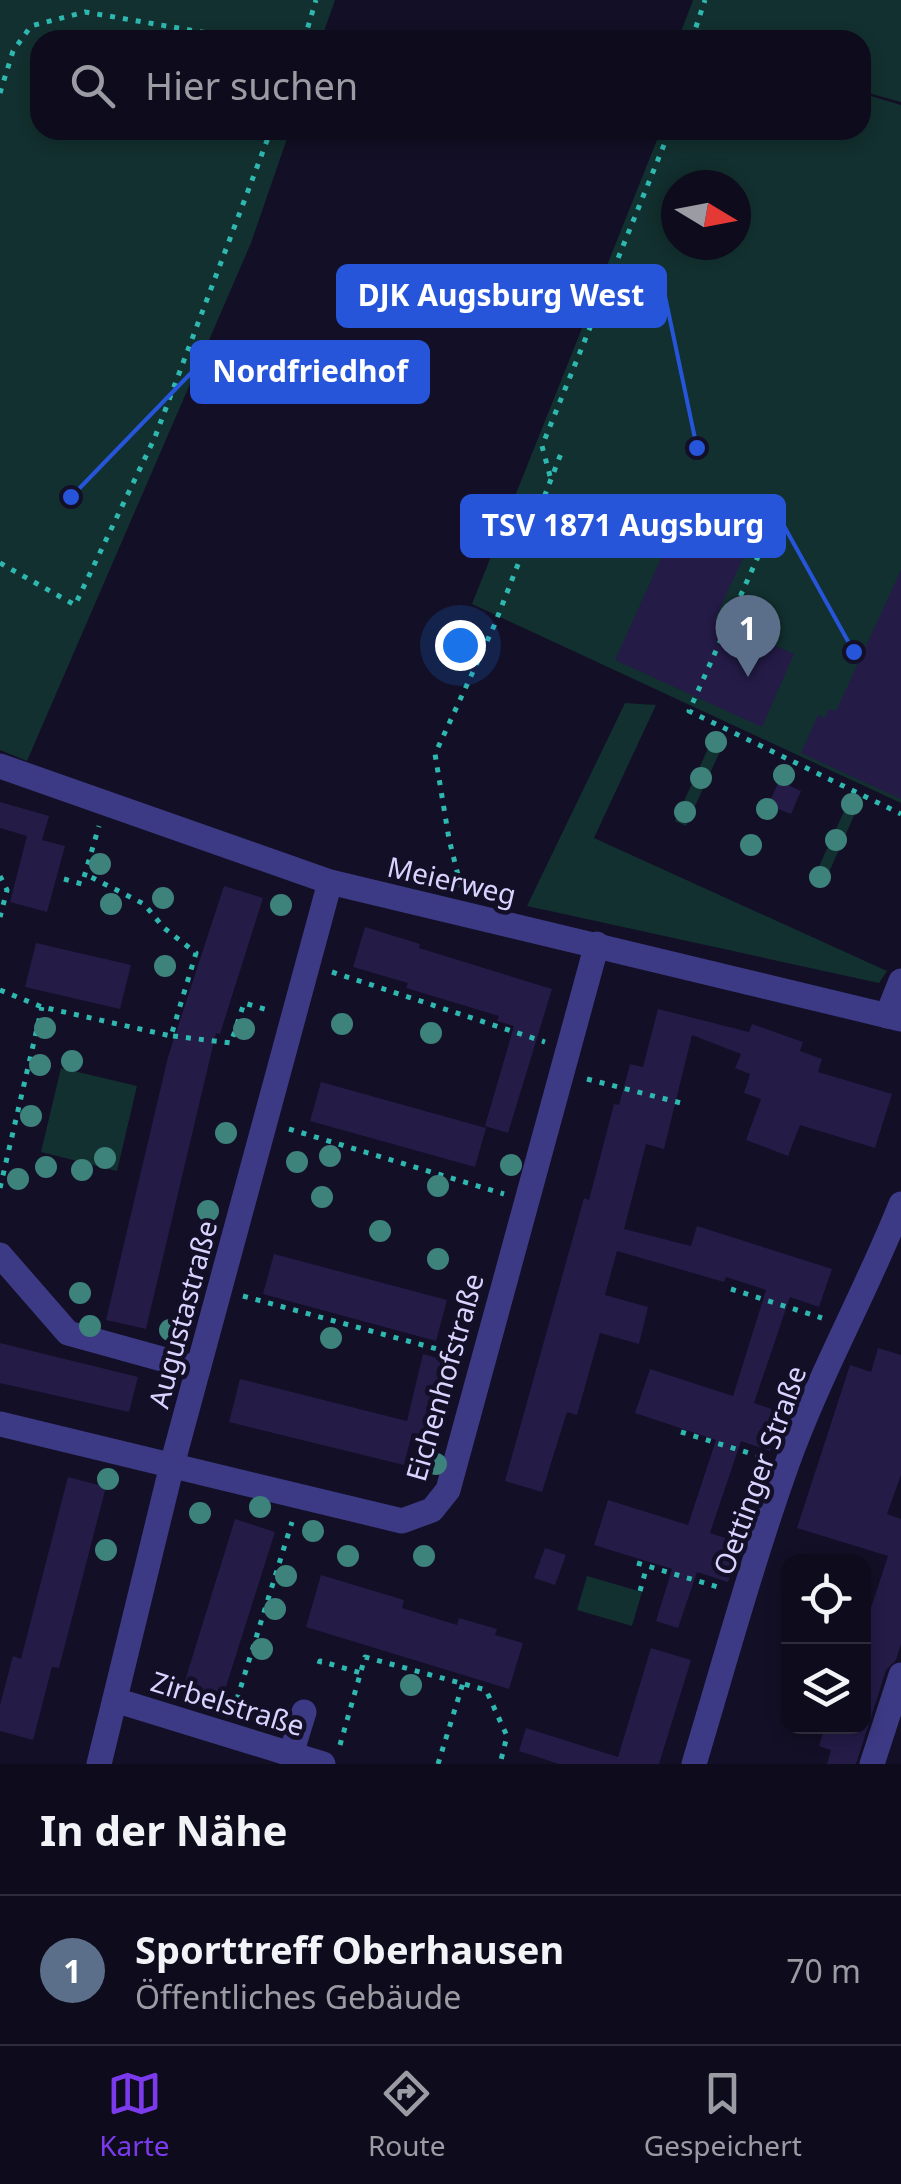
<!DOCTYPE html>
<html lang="de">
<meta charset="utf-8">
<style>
:root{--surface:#0e0b1c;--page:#1c1929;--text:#f1f3f6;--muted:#9b9ba3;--line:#2e2b3b;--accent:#7c3aed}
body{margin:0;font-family:"Noto Sans",sans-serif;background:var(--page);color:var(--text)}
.controls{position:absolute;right:30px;bottom:30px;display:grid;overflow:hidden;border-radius:20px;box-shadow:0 5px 15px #0003}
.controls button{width:90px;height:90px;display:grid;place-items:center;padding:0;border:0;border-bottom:2px solid var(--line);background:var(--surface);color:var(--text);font:50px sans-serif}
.compass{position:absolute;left:661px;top:170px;width:90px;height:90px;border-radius:50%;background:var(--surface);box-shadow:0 5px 15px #0003;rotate:100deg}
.you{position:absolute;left:460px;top:645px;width:35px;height:35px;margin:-25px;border:8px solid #fff;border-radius:50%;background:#1a73e8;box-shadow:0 0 0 15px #1a73e833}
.badge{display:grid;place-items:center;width:65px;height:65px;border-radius:50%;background:var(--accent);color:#fff;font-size:32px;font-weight:700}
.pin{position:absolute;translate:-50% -82px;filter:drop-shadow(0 2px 5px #0008)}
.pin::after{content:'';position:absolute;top:52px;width:35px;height:30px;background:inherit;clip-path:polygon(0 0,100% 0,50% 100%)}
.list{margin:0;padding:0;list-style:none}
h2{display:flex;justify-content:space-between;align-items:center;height:130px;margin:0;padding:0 40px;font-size:42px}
h2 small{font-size:32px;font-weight:400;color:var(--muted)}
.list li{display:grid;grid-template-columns:65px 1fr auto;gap:30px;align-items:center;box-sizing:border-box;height:150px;padding:0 40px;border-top:2px solid var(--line)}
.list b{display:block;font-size:38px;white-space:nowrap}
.list p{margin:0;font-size:32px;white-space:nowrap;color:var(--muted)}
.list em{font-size:32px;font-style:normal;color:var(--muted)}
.icon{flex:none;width:55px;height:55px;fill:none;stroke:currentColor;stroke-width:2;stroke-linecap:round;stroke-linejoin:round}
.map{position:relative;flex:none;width:901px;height:1764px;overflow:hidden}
.search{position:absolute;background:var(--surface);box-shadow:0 5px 15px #0003;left:30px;right:30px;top:30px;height:110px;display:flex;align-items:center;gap:25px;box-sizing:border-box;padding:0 35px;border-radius:30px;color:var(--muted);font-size:38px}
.sheet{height:280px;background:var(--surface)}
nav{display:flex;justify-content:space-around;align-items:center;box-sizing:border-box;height:140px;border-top:2px solid var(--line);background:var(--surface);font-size:28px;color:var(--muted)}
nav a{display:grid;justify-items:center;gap:5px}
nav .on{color:var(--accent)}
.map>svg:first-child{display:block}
.green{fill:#12302f;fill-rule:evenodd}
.building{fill:#241b47}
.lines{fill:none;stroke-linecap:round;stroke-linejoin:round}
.path{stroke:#2fb8b0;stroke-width:5;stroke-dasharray:5 8;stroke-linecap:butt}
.minor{stroke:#3d3a85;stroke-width:25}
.tree{fill:#3d827b}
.labels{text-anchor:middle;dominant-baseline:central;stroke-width:9;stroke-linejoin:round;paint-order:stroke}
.street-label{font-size:28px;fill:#d9d4ff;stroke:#130f26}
.leader{fill:none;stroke:#2655da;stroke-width:4}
.callout-dot{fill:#2655da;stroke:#130f26;stroke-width:4}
.callout{fill:#2655da;stroke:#2655da;stroke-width:4}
.callout-label{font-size:30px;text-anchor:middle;font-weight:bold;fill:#fff}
</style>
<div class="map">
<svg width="901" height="1764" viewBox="0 0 901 1764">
<rect width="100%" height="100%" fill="#130f26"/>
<g class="green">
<path d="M0 0H335L321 40H40V130H290L251 243 27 761 0 750Z"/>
<path d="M693 0H901V102L861 91V40H690L679 37Z"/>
<path d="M861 93 901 105V803L472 604 661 130H861ZM676 185H736V245H676Z"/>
<path d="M625 703 656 705 594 838 887 971 879 983 527 906Z"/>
<path d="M715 733 726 738 686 826 675 821Z"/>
<path d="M851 796 861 800 822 888 811 884Z"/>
<path d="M61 1068 137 1086 117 1171 41 1152Z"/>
<path d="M587 1576 642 1592 632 1626 577 1610Z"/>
</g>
<g class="building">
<path d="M678 521 746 552 715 619 794 654 762 727 615 660Z"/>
<path d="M901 570V799L801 753 818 715 825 718 829 709 836 711Z"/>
<path d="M779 781 801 791 791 814 768 805Z"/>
<path d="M0 802 49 816 42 840 65 846 47 912 10 902 27 836 0 828Z"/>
<path d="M224 886 263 898 220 1034 216 1033 146 1329 106 1320 168 1057Z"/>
<path d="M365 927 420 944 419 948 552 989 508 1133 485 1126 514 1026 497 1021 499 1016 406 988 408 983 353 967Z"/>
<path d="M36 943 131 965 120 1009 25 987Z"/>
<path d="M658 1009 749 1032 752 1024 803 1042 800 1051 822 1059 818 1072 892 1094 875 1148 800 1125 788 1156 746 1140 761 1099 744 1093 750 1074 735 1068 741 1054 692 1035 664 1149 646 1144 624 1229 691 1246 697 1226 832 1269 819 1307 790 1297 754 1403 783 1413 770 1451 741 1441 710 1533 741 1543 728 1582 697 1572 678 1628 656 1621 672 1569 594 1545 608 1500 688 1525 716 1440 635 1413 650 1369 733 1396 766 1290 726 1277 724 1282 617 1251 605 1295 648 1307 639 1344 600 1333 577 1415 567 1412 542 1492 505 1481 584 1198 589 1200 614 1104 619 1105 630 1064 643 1067Z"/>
<path d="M321 1082 486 1128 475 1167 310 1121Z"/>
<path d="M274 1254 447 1300 436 1341 263 1294Z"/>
<path d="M0 1343 138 1377 129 1412 0 1383Z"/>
<path d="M878 1348 901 1355V1475L887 1514 901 1519V1644L896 1660 886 1670 856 1764H827L831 1750 819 1746 825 1726H864V1629L888 1556 797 1528 850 1365 871 1372Z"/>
<path d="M423 1354 448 1361 430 1437 412 1433 404 1465 229 1422 240 1379 407 1421Z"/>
<path d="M68 1477 106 1487 59 1668 52 1667 33 1740 0 1731V1705L13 1656 21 1659Z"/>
<path d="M235 1519 275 1532 223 1696 184 1684Z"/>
<path d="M545 1548 566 1555 555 1585 534 1578Z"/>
<path d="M321 1575 404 1600 402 1608 457 1625 459 1618 497 1629 495 1635 523 1643 509 1689 306 1627Z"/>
<path d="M651 1648 691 1660 659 1764H559L519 1751 526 1728 618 1757Z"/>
</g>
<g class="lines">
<g class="path">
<path d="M304 40 316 0"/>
<path d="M695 40 694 33 705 0"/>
<path d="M0 93 13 51 31 26 85 12 248 40"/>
<path d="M550 476 542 446 670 130"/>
<path d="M769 532 689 711 901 814"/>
<path d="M0 563 75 605 155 437 271 130"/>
<path d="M0 876 7 890 0 917"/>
<path d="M64 879 82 884 99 826"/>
<path d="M461 887 449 839 435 754 494 626 562 451"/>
<path d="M332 972 545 1042"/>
<path d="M0 990 42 1007 171 1036 196 953 164 928 144 904 85 874"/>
<path d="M173 1036 231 1043 244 1003 271 1011"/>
<path d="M587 1079 681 1103"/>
<path d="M289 1129 504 1194"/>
<path d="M0 1188 42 1007"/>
<path d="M731 1289 822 1318"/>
<path d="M243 1296 459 1355"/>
<path d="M681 1432 765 1458"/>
<path d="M637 1563 718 1587"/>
<path d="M640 1591 647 1566"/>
<path d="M319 1664 320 1661 361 1673"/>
<path d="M233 1712 292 1522"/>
<path d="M340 1745 365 1657 486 1690 507 1736 500 1764"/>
<path d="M438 1764 463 1683"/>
</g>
<g class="minor">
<path d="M0 766 330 882 901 1019"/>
<path d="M887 1016 901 981"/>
<path d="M0 1255 68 1333 198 1369"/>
<path d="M0 1424 402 1521 432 1510 448 1490 597 944"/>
<path d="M115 1700 323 1764"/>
<path d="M291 1754 304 1712"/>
<path d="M99 1764 172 1465 330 882"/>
<path d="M694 1764C724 1664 752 1562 787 1464 819 1375 866 1292 901 1204"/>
<path d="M872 1764 901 1675"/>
</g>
</g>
<g class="tree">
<circle cx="716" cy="742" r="11"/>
<circle cx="784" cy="775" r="11"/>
<circle cx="701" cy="778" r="11"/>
<circle cx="852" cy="804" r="11"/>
<circle cx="767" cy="809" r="11"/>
<circle cx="685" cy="812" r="11"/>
<circle cx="836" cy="840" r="11"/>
<circle cx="751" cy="845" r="11"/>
<circle cx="100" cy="864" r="11"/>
<circle cx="820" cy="877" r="11"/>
<circle cx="163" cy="898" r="11"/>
<circle cx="111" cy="904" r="11"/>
<circle cx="281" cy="905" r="11"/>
<circle cx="165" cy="966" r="11"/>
<circle cx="342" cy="1024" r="11"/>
<circle cx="45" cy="1028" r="11"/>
<circle cx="244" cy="1029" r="11"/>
<circle cx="431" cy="1033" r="11"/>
<circle cx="72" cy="1061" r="11"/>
<circle cx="40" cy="1065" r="11"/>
<circle cx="31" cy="1116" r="11"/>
<circle cx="226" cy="1133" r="11"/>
<circle cx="330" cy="1156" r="11"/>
<circle cx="105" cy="1158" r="11"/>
<circle cx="297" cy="1162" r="11"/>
<circle cx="511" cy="1165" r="11"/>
<circle cx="46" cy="1167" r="11"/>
<circle cx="82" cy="1170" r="11"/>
<circle cx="18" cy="1179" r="11"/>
<circle cx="438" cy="1186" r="11"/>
<circle cx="322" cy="1197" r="11"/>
<circle cx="208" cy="1211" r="11"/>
<circle cx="380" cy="1231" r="11"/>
<circle cx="438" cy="1259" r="11"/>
<circle cx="80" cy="1293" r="11"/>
<circle cx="90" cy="1326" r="11"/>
<circle cx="170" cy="1330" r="11"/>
<circle cx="461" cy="1331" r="11"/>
<circle cx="331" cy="1338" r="11"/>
<circle cx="436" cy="1464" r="11"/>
<circle cx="108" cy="1479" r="11"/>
<circle cx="260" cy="1507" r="11"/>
<circle cx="200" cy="1513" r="11"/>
<circle cx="313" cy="1531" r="11"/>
<circle cx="106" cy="1550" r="11"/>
<circle cx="348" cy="1556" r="11"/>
<circle cx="424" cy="1556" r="11"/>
<circle cx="286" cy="1576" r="11"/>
<circle cx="275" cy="1609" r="11"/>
<circle cx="262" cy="1649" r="11"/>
<circle cx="411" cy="1685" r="11"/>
</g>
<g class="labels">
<g class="street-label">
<text transform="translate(452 880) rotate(13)">Meierweg</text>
<text transform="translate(182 1314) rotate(-75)">Augustastraße</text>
<text transform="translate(444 1377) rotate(-74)">Eichenhofstraße</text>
<text transform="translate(759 1470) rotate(-70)">Oettinger Straße</text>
<text transform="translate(228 1703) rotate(17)">Zirbelstraße</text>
</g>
</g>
<path class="leader" d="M697 448L665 296M71 497L192 372M854 652L784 526"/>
<g class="callout-dot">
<circle cx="697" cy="448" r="10"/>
<circle cx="71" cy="497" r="10"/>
<circle cx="854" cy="652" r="10"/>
</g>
<g class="callout">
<rect x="338" y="266" width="327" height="60" rx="10"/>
<rect x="192" y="342" width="236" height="60" rx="10"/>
<rect x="462" y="496" width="322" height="60" rx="10"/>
</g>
<g class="callout-label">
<text x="501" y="306">DJK Augsburg West</text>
<text x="310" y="382">Nordfriedhof</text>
<text x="623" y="536">TSV 1871 Augsburg</text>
</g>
</svg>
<div class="controls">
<button><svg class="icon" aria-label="locate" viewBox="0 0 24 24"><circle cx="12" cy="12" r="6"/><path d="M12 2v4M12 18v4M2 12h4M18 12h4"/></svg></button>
<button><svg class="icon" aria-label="layers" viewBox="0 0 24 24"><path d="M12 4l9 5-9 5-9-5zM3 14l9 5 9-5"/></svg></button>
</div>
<svg class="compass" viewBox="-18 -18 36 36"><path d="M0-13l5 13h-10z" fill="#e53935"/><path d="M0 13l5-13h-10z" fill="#9b9ba3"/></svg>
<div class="you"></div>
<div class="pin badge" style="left:748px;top:677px;background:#5c6f8a">1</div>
<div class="search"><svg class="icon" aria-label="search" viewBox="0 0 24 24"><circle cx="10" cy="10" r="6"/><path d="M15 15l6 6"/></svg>Hier suchen</div>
</div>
<section class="sheet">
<h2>In der Nähe<small></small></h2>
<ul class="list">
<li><span class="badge" style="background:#5c6f8a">1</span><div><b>Sporttreff Oberhausen</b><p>Öffentliches Gebäude</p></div><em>70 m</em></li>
</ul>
</section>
<nav>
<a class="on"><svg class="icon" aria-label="map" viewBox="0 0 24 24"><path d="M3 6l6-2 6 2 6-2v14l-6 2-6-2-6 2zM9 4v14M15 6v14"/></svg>Karte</a>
<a><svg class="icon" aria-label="directions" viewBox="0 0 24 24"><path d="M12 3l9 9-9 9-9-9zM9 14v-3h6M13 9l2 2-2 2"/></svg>Route</a>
<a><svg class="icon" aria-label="saved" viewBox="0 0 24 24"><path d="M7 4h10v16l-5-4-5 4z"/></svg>Gespeichert</a>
</nav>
